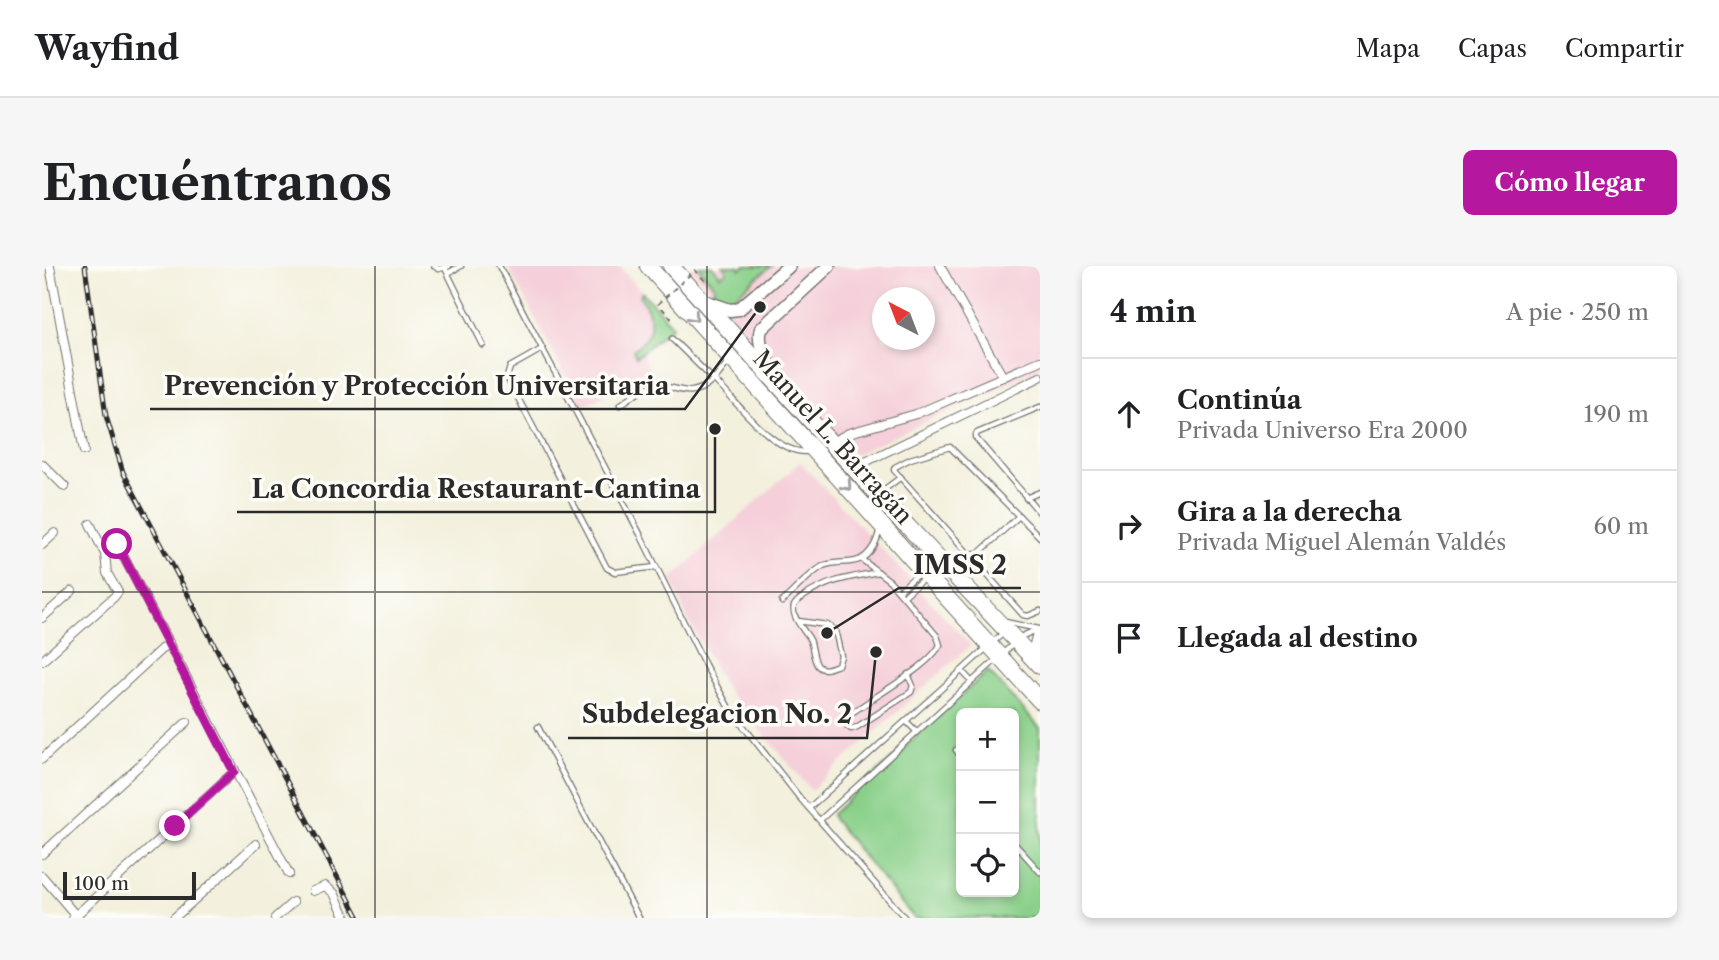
<!DOCTYPE html>
<html lang="es">
<meta charset="utf-8">
<style>
:root{--surface:#fff;--page:#f6f6f6;--text:#202124;--muted:#757577;--line:#e0e0e0;--accent:#b5179e}
body{margin:0;font-family:"Libre Caslon Text",serif;background:var(--page);color:var(--text)}
.controls{position:absolute;right:21px;bottom:21px;display:grid;overflow:hidden;border-radius:10px;box-shadow:0 4px 10px #0003}
.controls button{width:63px;height:63px;display:grid;place-items:center;padding:0;border:0;border-bottom:2px solid var(--line);background:var(--surface);color:var(--text);font:35px sans-serif}
.compass{position:absolute;left:830px;top:21px;width:63px;height:63px;border-radius:50%;background:var(--surface);box-shadow:0 4px 10px #0003;rotate:318deg}
.scale{position:absolute;left:21px;bottom:18px;width:133px;box-sizing:border-box;padding-left:7px;border:4px solid #2b2b2b;border-top:0;font-size:19px;line-height:24px;white-space:nowrap;color:#2b2b2b;-webkit-text-stroke:5px #fdfcf7;paint-order:stroke}
.stop{position:absolute;width:21px;height:21px;margin:-16px;border:5px solid #b5179e;border-radius:50%;background:#fff}
.stop.end{background:#b5179e;border-color:#fff;box-shadow:0 2px 7px #0008}
.list{margin:0;padding:0;list-style:none}
h2{display:flex;justify-content:space-between;align-items:center;height:91px;margin:0;padding:0 28px;font-size:30px}
h2 small{font-size:23px;font-weight:400;color:var(--muted)}
.list li{display:grid;grid-template-columns:46px 1fr auto;gap:21px;align-items:center;box-sizing:border-box;height:112px;padding:0 28px;border-top:2px solid var(--line)}
.list b{display:block;font-size:26px;white-space:nowrap}
.list p{margin:0;font-size:23px;white-space:nowrap;color:var(--muted)}
.list em{font-size:23px;font-style:normal;color:var(--muted)}
.icon{flex:none;width:38px;height:38px;fill:none;stroke:currentColor;stroke-width:2;stroke-linecap:round;stroke-linejoin:round}
.map{position:relative;flex:none;width:998px;height:652px;overflow:hidden;border-radius:10px}
header{display:flex;align-items:center;gap:42px;box-sizing:border-box;height:98px;padding:0 35px;background:var(--surface);border-bottom:2px solid var(--line)}
header strong{font-size:33px}
nav{display:flex;gap:38px;margin-inline-start:auto;font-size:24px}
.intro{display:flex;align-items:center;justify-content:space-between;box-sizing:border-box;height:168px;padding:0 42px}
h1{margin:0;font-size:49px}
.button{padding:18px 32px;border-radius:10px;background:var(--accent);color:#fff;font-size:24px;font-weight:700}
main{display:flex;gap:42px;padding:0 42px}
aside{flex:1;background:var(--surface);border-radius:10px;box-shadow:0 4px 10px #0003}
.map>svg:first-child{display:block}
.built{fill:#f5cfd9;fill-rule:evenodd}
.green{fill:#8ad08a;stroke:#5a7e5a;stroke-width:2;fill-rule:evenodd}
.lines{fill:none;stroke-linecap:round;stroke-linejoin:round}
.lane-casing{stroke:#717069;stroke-width:7}
.street-casing{stroke:#717069;stroke-width:10}
.secondary-casing{stroke:#717069;stroke-width:15}
.highway-casing{stroke:#717069;stroke-width:18}
.lane{stroke:#fff;stroke-width:4.5}
.street{stroke:#fff;stroke-width:8}
.secondary{stroke:#fff;stroke-width:12}
.highway{stroke:#fff;stroke-width:16}
.rail-casing{stroke:#2b2b2b;stroke-width:5}
.rail{stroke:#fdfcf7;stroke-width:2.5;stroke-dasharray:8;stroke-linecap:butt}
.path-bridge{stroke:#717069;stroke-width:2;stroke-dasharray:5 5;stroke-linecap:butt}
.oneway{stroke:#a0a0a0}
.route{stroke:#b5179e;stroke-width:9}
.grid{fill:none;stroke:#2b2b2b;stroke-width:2;stroke-opacity:0.55}
.labels{text-anchor:middle;dominant-baseline:central;stroke-width:7;stroke-linejoin:round;paint-order:stroke}
.street-label{font-size:24px;fill:#2b2b2b;stroke:#fdfcf7}
.leader{fill:none;stroke:#2b2b2b;stroke-width:2.5}
.callout-dot{fill:#2b2b2b;stroke:#fdfcf7;stroke-width:2.5}
.callout-label{font-size:26px;text-anchor:middle;font-weight:bold;fill:#2b2b2b;stroke:#fdfcf7;stroke-width:7;stroke-linejoin:round;paint-order:stroke}
</style>
<header>
<strong>Wayfind</strong>
<nav><a>Mapa</a><a>Capas</a><a>Compartir</a></nav>
</header>
<div class="intro"><h1>Encuéntranos</h1><a class="button">Cómo llegar</a></div>
<main>
<div class="map">
<svg width="998" height="652" viewBox="0 0 998 652">
<rect width="100%" height="100%" fill="#fdfcf7"/>
<filter id="ink" filterUnits="userSpaceOnUse"><feTurbulence type="fractalNoise" baseFrequency=".0143" numOctaves="2"/><feDisplacementMap in="SourceGraphic" scale="14" xChannelSelector="R" yChannelSelector="G"/><feConvolveMatrix kernelMatrix="1 2 1 2 8 2 1 2 1" color-interpolation-filters="sRGB"/></filter>
<filter id="wash" filterUnits="userSpaceOnUse"><feTurbulence type="fractalNoise" baseFrequency=".00686" numOctaves="4" result="noise"/><feDisplacementMap in="SourceGraphic" scale="28" xChannelSelector="R" yChannelSelector="G"/><feGaussianBlur stdDeviation="1.57" result="paint"/><feColorMatrix in="noise" values="0 0 0 0 0 0 0 0 0 0 0 0 0 0 0 0 0 1.4 0 .05"/><feComposite in="paint" operator="in"/></filter>
<g filter="url(#wash)">
<rect width="100%" height="100%" fill="#f3f0dd"/>
<g class="built">
<path d="M465 0H577L631 60 600 87 608 104 540 141Z"/>
<path d="M646 0H998V103L812 189 671 32 666 21ZM841 32H883V74H841Z"/>
<path d="M758 196 929 379 769 524 686 426 646 354 629 313Z"/>
</g>
<g class="green">
<path d="M657 0H670L679 10 685 5 681 0H696L699 3 702 0H729L686 36 679 34 670 25 673 21 656 1Z"/>
<path d="M600 26 631 60 594 91 591 84C614 68 612 51 598 30Z"/>
<path d="M946 405 998 462V652H872L791 553 790 548ZM919 447H972V626H919Z"/>
</g>
</g>
<g filter="url(#ink)">
<g class="lines">
<defs>
<g id="lane">
<path d="M392 0 397 3 407 0"/>
<path d="M457 0 598 268 663 399 687 442 757 531 863 652"/>
<path d="M403 2 441 79"/>
<path d="M406 7 419 0"/>
<path d="M500 83 468 101 465 111 565 302 573 306 614 301"/>
<path d="M687 95 672 114C695 135 735 193 769 185"/>
<path d="M578 139C587 133 597 123 607 121 634 115 644 138 672 114L630 73"/>
<path d="M998 141 935 167 933 171 998 247"/>
<path d="M839 226 859 211"/>
<path d="M984 232 998 226"/>
<path d="M998 271 908 181 868 193 853 201 852 204 981 349 986 350 998 345"/>
<path d="M819 293 848 315 895 370 898 379C886 402 829 432 807 449L803 455 805 460 809 463 815 461 869 426 871 420 866 408"/>
<path d="M911 301 926 288 937 287"/>
<path d="M917 311 933 297 937 287 977 250"/>
<path d="M857 325 878 306"/>
<path d="M862 330 882 312"/>
<path d="M740 336C753 324 766 309 781 300 790 296 799 297 808 296 826 295 835 278 838 262"/>
<path d="M756 355 785 359 793 364 799 390 796 399C790 401 782 406 776 400 771 394 771 381 768 374 763 365 749 351 752 340 754 335 760 332 764 329 790 313 806 312 836 306"/>
<path d="M963 356 997 363"/>
<path d="M976 372 994 364"/>
<path d="M920 405 929 415"/>
<path d="M864 455 874 465"/>
<path d="M496 461 597 652"/>
<path d="M914 484 919 490"/>
<path d="M767 542 958 370"/>
<path d="M778 554 968 381"/>
<path d="M972 577 998 606"/>
</g>
<g id="street">
<path d="M8 0 42 185"/>
<path d="M898 0 961 111"/>
<path d="M790 176 807 167 874 148 998 95"/>
<path d="M0 198 23 221"/>
<path d="M811 202 998 111"/>
<path d="M75 278 247 608"/>
<path d="M0 279 13 267"/>
<path d="M0 352 30 325"/>
<path d="M0 395 72 331 76 326 65 307 63 288 48 258"/>
<path d="M0 493 127 376"/>
<path d="M0 588 145 456"/>
<path d="M0 610 36 652"/>
<path d="M271 625 283 620 292 627 304 652"/>
<path d="M31 652 192 506"/>
<path d="M132 652 214 578"/>
<path d="M233 652 251 636"/>
</g>
<g id="secondary">
<path d="M662 35 688 44 697 43 747 0"/>
<path d="M732 110C726 96 714 78 719 63L787 0"/>
</g>
<g id="highway">
<path d="M606 0 998 435"/>
<path d="M629 0 836 229 998 400"/>
<path d="M996 398 994 387 998 371"/>
</g>
</defs>
<use href="#lane" class="lane-casing"/>
<use href="#street" class="street-casing"/>
<use href="#secondary" class="secondary-casing"/>
<use href="#highway" class="highway-casing"/>
<use href="#lane" class="lane"/>
<use href="#street" class="street"/>
<use href="#secondary" class="secondary"/>
<use href="#highway" class="highway"/>
<defs>
<path id="rail" d="M43 0 64 150 81 206 317 652"/>
</defs>
<use href="#rail" class="rail-casing"/>
<use href="#rail" class="rail"/>
<path class="path-bridge" d="M628 53 629 52 616 38 653 4 666 18"/>
</g>
<defs><path id="oneway-chevron" d="M-2-3.5L2.5 0L-2 3.5" fill="none" stroke-width="1.6" stroke-linecap="round" stroke-linejoin="round" transform="scale(1.75)"/></defs>
<g class="oneway">
<use href="#oneway-chevron" transform="translate(652 51) rotate(48)"/>
<use href="#oneway-chevron" transform="translate(805 220) rotate(48)"/>
</g>
</g>
<g class="lines" filter="url(#ink)">
<path class="route" d="M75 278 192 506 133 560"/>
</g>
<path class="grid" d="M333 0V652M665 0V652M0 326H998"/>
<g class="labels">
<g class="street-label">
<text transform="translate(791 171) rotate(48)">Manuel L. Barragán</text>
</g>
</g>
<path class="leader" d="M718 41L643 143H108M673 163L673 246H195M785 367L857 322H979M834 386L825 472H526"/>
<g class="callout-dot">
<circle cx="718" cy="41" r="7"/>
<circle cx="673" cy="163" r="7"/>
<circle cx="785" cy="367" r="7"/>
<circle cx="834" cy="386" r="7"/>
</g>
<g class="callout-label">
<text x="375" y="129">Prevención y Protección Universitaria</text>
<text x="434" y="232">La Concordia Restaurant-Cantina</text>
<text x="918" y="308">IMSS 2</text>
<text x="675" y="457">Subdelegacion No. 2</text>
</g>
</svg>
<div class="controls">
<button>+</button>
<button>−</button>
<button><svg class="icon" aria-label="locate" viewBox="0 0 24 24"><circle cx="12" cy="12" r="6"/><path d="M12 2v4M12 18v4M2 12h4M18 12h4"/></svg></button>
</div>
<svg class="compass" viewBox="-18 -18 36 36"><path d="M0-13l5 13h-10z" fill="#e53935"/><path d="M0 13l5-13h-10z" fill="#757577"/></svg>
<div class="scale">100 m</div>
<div class="stop" style="left:75px;top:278px"></div>
<div class="stop end" style="left:133px;top:560px"></div>
</div>
<aside>
<h2>4 min<small>A pie · 250 m</small></h2>
<ul class="list">
<li><svg class="icon" aria-label="ahead" viewBox="0 0 24 24"><path d="M12 20V5M6 11l6-6 6 6"/></svg><div><b>Continúa</b><p>Privada Universo Era 2000</p></div><em>190 m</em></li>
<li><svg class="icon" aria-label="right" viewBox="0 0 24 24"><path d="M7 20v-9h11M14 6l5 5-5 5"/></svg><div><b>Gira a la derecha</b><p>Privada Miguel Alemán Valdés</p></div><em>60 m</em></li>
<li><svg class="icon" aria-label="arrive" viewBox="0 0 24 24"><path d="M6 21V4h12l-3 4 3 4H6"/></svg><div><b>Llegada al destino</b></div></li>
</ul>
</aside>
</main>
